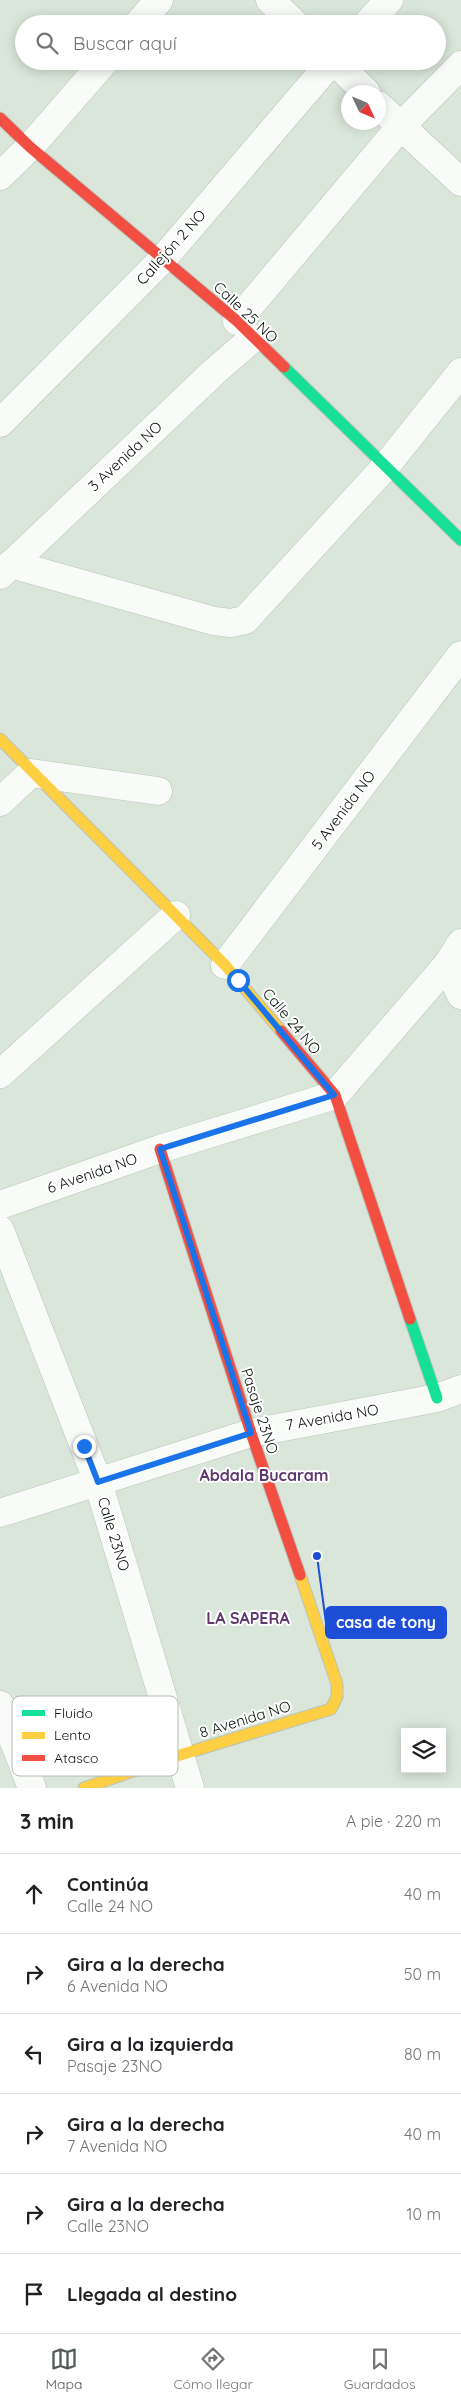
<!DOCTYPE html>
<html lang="es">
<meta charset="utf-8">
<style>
:root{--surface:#fff;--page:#f6f6f6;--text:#202124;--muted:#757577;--line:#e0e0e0;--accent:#545d55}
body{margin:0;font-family:Quicksand,sans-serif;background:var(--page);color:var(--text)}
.controls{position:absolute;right:15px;bottom:15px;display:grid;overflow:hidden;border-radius:0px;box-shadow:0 2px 12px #0003}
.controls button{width:45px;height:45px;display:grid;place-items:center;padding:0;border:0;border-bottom:1px solid var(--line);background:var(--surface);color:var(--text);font:25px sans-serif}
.compass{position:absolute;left:341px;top:85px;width:45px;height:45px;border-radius:50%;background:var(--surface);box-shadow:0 2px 12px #0003;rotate:134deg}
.stop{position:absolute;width:15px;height:15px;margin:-11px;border:4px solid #1a73e8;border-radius:50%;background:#fff}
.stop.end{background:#1a73e8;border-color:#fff;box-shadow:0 1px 5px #0008}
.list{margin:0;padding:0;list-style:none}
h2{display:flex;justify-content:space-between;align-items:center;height:65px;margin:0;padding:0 20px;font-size:21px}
h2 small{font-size:16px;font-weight:400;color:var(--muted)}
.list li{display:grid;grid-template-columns:32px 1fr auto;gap:15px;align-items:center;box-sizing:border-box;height:80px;padding:0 20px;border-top:1px solid var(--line)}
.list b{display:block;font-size:19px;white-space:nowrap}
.list p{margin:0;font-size:16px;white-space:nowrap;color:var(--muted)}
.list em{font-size:16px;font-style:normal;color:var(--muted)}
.icon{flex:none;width:28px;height:28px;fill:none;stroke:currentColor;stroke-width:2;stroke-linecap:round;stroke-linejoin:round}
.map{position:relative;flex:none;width:461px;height:1788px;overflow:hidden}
.search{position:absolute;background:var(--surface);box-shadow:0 2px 12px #0003;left:15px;right:15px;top:15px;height:55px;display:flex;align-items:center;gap:12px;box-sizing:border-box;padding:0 18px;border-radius:28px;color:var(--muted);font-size:19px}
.sheet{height:545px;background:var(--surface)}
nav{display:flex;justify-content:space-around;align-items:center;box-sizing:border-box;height:70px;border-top:1px solid var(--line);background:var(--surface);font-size:14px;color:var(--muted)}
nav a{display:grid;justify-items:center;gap:2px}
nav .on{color:var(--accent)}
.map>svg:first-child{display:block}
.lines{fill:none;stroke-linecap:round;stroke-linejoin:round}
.street-casing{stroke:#bac3ba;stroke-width:29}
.fast-casing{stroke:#bac3ba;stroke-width:13}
.slow-casing{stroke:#bac3ba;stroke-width:13}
.jam-casing{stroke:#bac3ba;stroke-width:13}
.street{stroke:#f9fbf9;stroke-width:28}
.fast{stroke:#16e098;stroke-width:11}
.slow{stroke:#ffcf43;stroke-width:11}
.jam{stroke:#f24e42;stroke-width:11}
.route{stroke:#1a73e8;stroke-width:6}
.labels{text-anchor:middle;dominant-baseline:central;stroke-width:4;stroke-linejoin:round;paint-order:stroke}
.street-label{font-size:15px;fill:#0c130d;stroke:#fff}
.neighbourhood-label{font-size:16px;font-weight:bold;fill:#5f376e;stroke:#fff}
.key{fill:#fff;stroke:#b6b8b6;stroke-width:1}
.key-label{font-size:14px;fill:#0c130d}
.leader{fill:none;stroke:#1d4ed8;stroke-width:2}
.callout-dot{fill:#1d4ed8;stroke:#fff;stroke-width:2}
.callout{fill:#1d4ed8;stroke:#1d4ed8;stroke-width:2}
.callout-label{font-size:16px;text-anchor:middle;font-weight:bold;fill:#fff}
</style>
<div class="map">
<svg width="461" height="1788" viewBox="0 0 461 1788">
<rect width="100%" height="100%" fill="#dae6da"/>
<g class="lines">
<defs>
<g id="street">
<path d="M270 0 295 24"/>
<path d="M138 24 159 0"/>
<path d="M367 24 389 0"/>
<path d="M334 61 366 92"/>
<path d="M378 105 461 182"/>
<path d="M0 176 30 147 105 61"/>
<path d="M237 321 401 126 461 65"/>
<path d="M0 423 162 260 332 61"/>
<path d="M11 564 214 621 231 623 245 620 385 467 461 372"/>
<path d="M0 575 215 371 253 338"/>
<path d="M0 802 31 773 158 791"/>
<path d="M461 943 447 965 461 995"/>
<path d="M225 965 461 655"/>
<path d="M0 1074 176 915"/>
<path d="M0 1205 160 1149 335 1095 447 965"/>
<path d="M0 1230 98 1482 190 1788"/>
<path d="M0 1513 251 1433 437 1398 461 1389"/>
<path d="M0 1705 32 1788"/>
</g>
<g id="fast">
<path d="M284 367 461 540"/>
<path d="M410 1319 437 1398"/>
</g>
<g id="slow">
<path d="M0 739 225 965 281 1031"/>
<path d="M84 1788 180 1755 331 1709 337 1697V1684L300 1575"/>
</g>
<g id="jam">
<path d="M0 118 30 147 237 321 284 367"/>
<path d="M281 1031 335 1095 410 1319"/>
<path d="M160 1149 251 1433 300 1575"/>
</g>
</defs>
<use href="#street" class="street-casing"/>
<use href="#fast" class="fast-casing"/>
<use href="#slow" class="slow-casing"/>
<use href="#jam" class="jam-casing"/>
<use href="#street" class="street"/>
<use href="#fast" class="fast"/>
<use href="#slow" class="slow"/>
<use href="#jam" class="jam"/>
</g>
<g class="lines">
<path class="route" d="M84 1446 98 1482 251 1433 160 1149 334 1095 238 980"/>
</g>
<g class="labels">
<g class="street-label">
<text transform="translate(171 247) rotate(-48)">Callejón 2 NO</text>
<text transform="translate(246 312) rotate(43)">Calle 25 NO</text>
<text transform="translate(125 456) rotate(-43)">3 Avenida NO</text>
<text transform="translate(343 810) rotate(-53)">5 Avenida NO</text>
<text transform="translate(292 1021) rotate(50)">Calle 24 NO</text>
<text transform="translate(92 1173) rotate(-19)">6 Avenida NO</text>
<text transform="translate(260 1411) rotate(72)">Pasaje 23NO</text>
<text transform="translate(332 1417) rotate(-10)">7 Avenida NO</text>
<text transform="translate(114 1534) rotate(73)">Calle 23NO</text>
<text transform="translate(245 1719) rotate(-17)">8 Avenida NO</text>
</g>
<g class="neighbourhood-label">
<text x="264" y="1475">Abdala Bucaram</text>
<text x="248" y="1618">LA SAPERA</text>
</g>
</g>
<rect x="12" y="1696" width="166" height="80" rx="8" class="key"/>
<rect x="22" y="1710" width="23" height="6" fill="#16e098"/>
<rect x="22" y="1732" width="23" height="7" fill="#ffcf43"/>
<rect x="22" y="1755" width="23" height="6" fill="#f24e42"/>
<g class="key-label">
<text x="54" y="1718">Fluido</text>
<text x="54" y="1740">Lento</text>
<text x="54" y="1763">Atasco</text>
</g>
<path class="leader" d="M317 1556L326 1623"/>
<circle class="callout-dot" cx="317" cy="1556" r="5"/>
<rect class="callout" x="326" y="1607" width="120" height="31" rx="5"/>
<g class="callout-label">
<text x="386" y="1628">casa de tony</text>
</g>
</svg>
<div class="controls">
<button><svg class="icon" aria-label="layers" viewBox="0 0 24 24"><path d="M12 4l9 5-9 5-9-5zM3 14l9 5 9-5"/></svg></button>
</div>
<svg class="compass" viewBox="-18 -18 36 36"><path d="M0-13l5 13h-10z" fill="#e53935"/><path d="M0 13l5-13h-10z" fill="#757577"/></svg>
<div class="stop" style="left:238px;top:980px"></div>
<div class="stop end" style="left:84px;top:1446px"></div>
<div class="search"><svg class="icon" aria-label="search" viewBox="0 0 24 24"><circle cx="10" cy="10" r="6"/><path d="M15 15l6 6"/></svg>Buscar aquí</div>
</div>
<section class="sheet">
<h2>3 min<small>A pie · 220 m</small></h2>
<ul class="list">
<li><svg class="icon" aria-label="ahead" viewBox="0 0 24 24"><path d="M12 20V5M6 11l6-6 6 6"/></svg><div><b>Continúa</b><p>Calle 24 NO</p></div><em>40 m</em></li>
<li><svg class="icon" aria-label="right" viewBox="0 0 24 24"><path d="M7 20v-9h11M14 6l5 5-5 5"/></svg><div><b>Gira a la derecha</b><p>6 Avenida NO</p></div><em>50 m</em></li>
<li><svg class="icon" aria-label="left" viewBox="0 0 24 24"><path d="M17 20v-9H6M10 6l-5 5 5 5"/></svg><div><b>Gira a la izquierda</b><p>Pasaje 23NO</p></div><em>80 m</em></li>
<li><svg class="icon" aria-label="right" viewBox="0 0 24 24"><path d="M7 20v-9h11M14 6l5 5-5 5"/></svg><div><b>Gira a la derecha</b><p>7 Avenida NO</p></div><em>40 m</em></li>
<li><svg class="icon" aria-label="right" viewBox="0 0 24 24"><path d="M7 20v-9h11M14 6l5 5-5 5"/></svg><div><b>Gira a la derecha</b><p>Calle 23NO</p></div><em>10 m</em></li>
<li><svg class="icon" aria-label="arrive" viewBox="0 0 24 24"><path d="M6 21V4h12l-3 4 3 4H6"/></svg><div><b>Llegada al destino</b></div></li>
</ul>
</section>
<nav>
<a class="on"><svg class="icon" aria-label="map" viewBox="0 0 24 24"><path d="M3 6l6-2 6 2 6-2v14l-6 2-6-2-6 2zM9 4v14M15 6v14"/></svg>Mapa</a>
<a><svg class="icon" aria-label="directions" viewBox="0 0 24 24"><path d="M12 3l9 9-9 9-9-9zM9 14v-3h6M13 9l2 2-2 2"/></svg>Cómo llegar</a>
<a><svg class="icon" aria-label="saved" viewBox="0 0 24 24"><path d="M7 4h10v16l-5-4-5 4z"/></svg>Guardados</a>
</nav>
